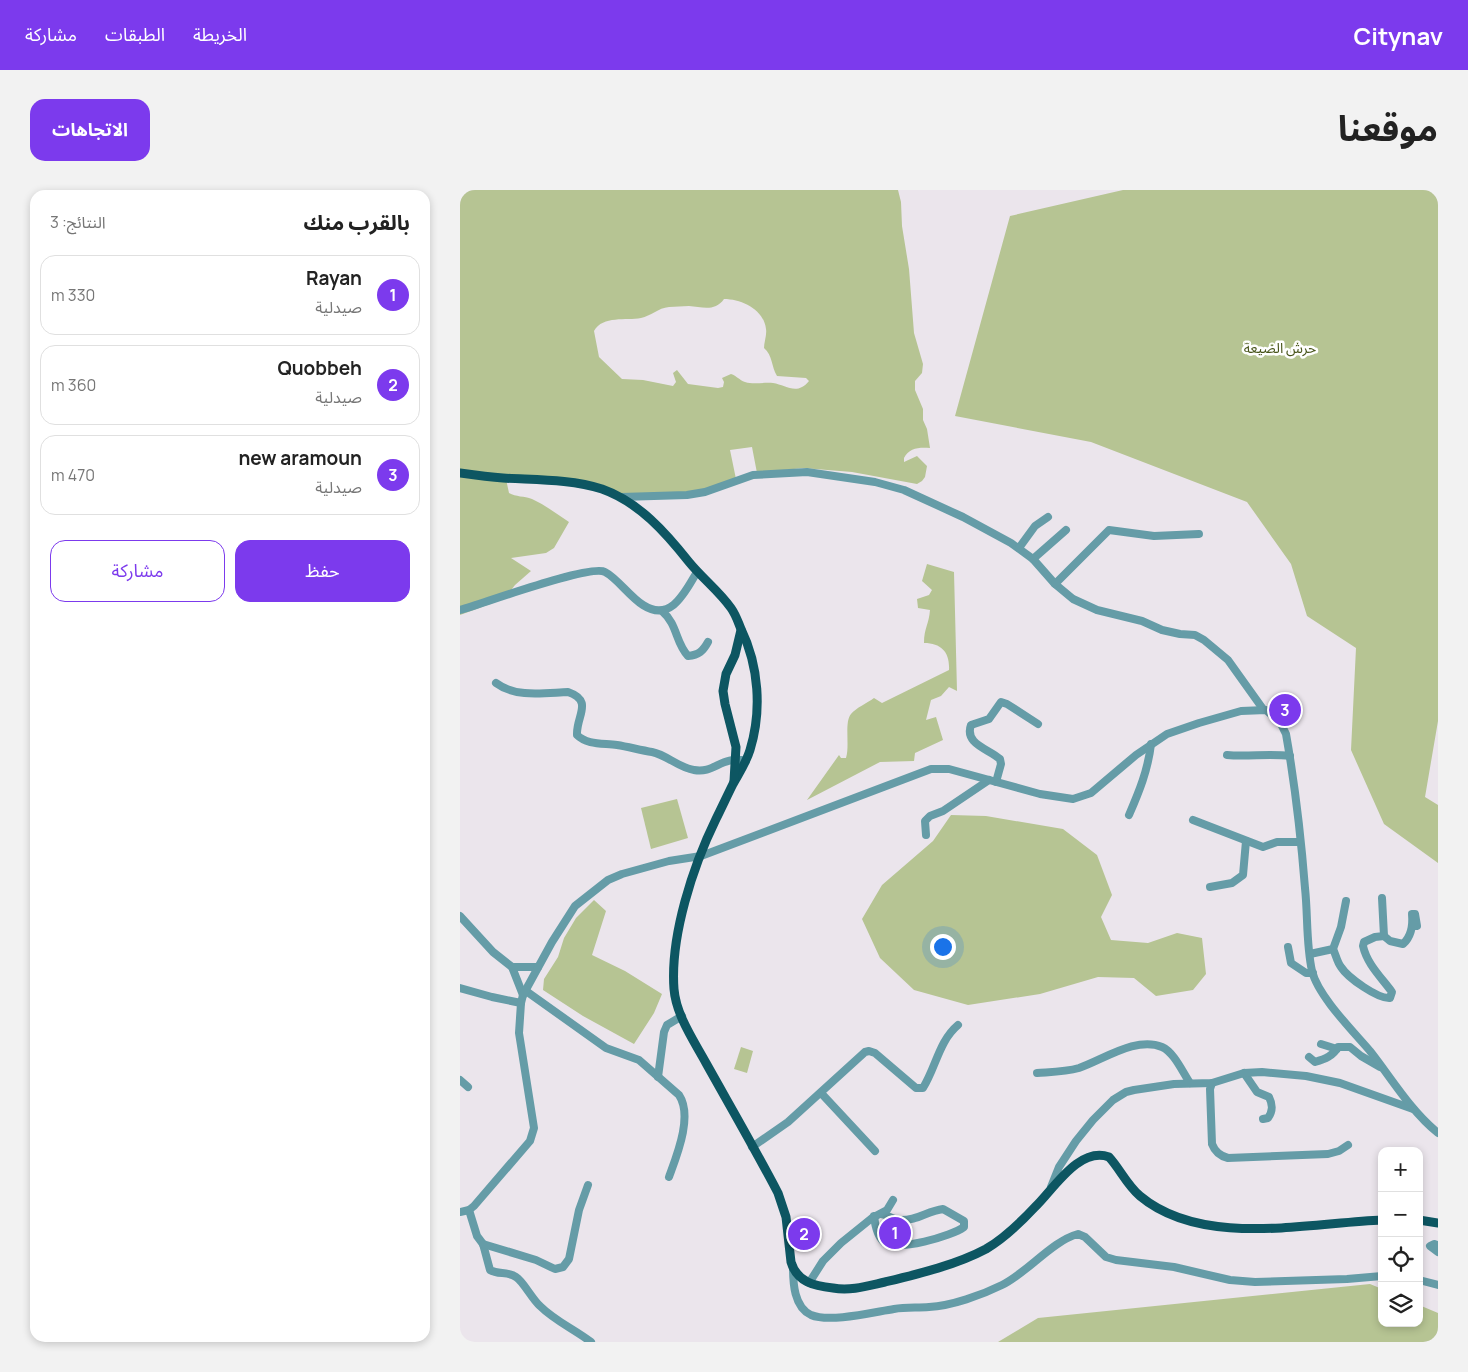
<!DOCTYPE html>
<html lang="ar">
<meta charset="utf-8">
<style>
:root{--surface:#fff;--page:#f2f2f2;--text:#222;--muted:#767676;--line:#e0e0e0;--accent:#7c3aed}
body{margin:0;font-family:Manrope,"Noto Sans Arabic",sans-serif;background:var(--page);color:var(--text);direction:rtl}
.controls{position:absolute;right:15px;bottom:15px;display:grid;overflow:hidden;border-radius:10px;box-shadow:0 2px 8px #0003}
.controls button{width:45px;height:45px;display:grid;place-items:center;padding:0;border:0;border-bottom:1px solid var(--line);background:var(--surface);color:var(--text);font:25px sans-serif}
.you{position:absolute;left:482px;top:756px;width:18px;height:18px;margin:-12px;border:4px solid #fff;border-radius:50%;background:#1a73e8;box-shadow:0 0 0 8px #1a73e833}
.badge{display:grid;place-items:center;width:32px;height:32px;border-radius:50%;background:var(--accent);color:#fff;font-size:16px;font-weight:700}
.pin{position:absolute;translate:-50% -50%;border:2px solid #fff;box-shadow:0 1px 5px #0006}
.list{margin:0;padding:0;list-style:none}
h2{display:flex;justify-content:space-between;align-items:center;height:65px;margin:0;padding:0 20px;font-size:21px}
h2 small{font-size:16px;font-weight:400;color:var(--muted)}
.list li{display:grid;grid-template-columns:32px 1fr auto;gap:15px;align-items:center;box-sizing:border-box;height:80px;margin:0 10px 10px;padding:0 10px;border:1px solid var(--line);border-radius:15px}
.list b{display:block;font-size:19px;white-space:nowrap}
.list p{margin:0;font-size:16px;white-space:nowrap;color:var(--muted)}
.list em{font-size:16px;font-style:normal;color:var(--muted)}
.actions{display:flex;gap:10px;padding:15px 20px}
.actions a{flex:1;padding:11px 0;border:1px solid var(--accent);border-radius:15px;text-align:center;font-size:18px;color:var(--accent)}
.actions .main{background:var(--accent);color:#fff}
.icon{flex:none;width:28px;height:28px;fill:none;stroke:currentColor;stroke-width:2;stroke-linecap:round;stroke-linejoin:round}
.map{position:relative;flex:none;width:978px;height:1152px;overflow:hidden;direction:ltr;border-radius:15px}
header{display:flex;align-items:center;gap:30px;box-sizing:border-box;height:70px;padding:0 25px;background:var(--accent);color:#fff}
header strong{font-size:24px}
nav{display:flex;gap:28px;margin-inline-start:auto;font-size:18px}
.intro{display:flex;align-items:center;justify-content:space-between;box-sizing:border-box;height:120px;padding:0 30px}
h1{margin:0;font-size:35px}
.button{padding:12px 22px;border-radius:15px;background:var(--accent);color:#fff;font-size:18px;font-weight:700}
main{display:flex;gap:30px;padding:0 30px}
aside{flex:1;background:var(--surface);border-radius:15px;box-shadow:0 2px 8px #0003}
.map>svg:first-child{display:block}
.green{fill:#b6c493;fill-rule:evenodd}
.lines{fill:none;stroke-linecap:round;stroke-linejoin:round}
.minor{stroke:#659ca7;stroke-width:8}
.major{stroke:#0d5662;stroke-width:9}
.labels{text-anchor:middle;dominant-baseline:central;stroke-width:5;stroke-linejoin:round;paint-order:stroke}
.park-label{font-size:14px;fill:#475419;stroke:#fff}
</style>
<header>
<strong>Citynav</strong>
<nav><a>الخريطة</a><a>الطبقات</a><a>مشاركة</a></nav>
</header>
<div class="intro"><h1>موقعنا</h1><a class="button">الاتجاهات</a></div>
<main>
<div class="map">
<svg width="978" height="1152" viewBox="0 0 978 1152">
<rect width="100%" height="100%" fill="#ebe5ec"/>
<g class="green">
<path d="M0 0H438L441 12 442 36 449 79 454 143 463 174 462 183 455 191V200L463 219V230L467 239 470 258C459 257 449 258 444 268V272L457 266 467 276 465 287 462 291 457 294 392 282 343 278 297 283 292 257 270 260 276 289 227 304 166 305 143 298 46 289 49 303C56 307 64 306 72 309 85 315 97 324 109 332L94 358 86 363 51 368 71 381 55 395 44 409 0 425ZM264 109C282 109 304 120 306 139 307 145 304 152 304 158 313 166 311 176 317 186L346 188 349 191C337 206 326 195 313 193 303 192 294 195 285 192 279 190 277 186 271 184L262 188 264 192 263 197 258 198 228 194 217 180 213 183 216 192 213 196 183 190 162 189 139 167 134 141C143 125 166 131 181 128 191 126 198 118 209 117 216 117 222 116 229 116 242 117 255 122 264 109Z"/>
<path d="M663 0H978V531L965 607 978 615V673L924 634 891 560 896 458 847 426 831 374 787 312 631 252 495 226 550 26Z"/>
<path d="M467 374 494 382 497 501 489 497 481 506 471 510 466 530 476 527 483 550 455 563 454 571 420 572 347 610 379 565 381 568H386C390 556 384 532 391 524 396 518 407 513 414 508L422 513 489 480C490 463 482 453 464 453 464 438 469 434 470 420L458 418 457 409 469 405 472 400 462 391Z"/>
<path d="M217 609 228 648 191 659 181 618Z"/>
<path d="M491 625 526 626 603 639 637 665 652 705 641 727 651 750 688 753 717 743 742 748 746 784 733 800 696 806 674 788 638 787 580 804 508 815 454 800 420 768 402 729 422 695 473 651Z"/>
<path d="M134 710 146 721 132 765 165 781 202 804 194 823 174 854 123 826 83 800 84 789 98 767 104 748 116 728Z"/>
<path d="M281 857 293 861 287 883 274 879Z"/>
<path d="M910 1094 922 1099V1133H959V1115L978 1123V1152H538L578 1128Z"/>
</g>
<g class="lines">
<g class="minor">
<path d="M161 307 227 305 245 302 293 285 347 282 415 292 444 300 503 327 551 353 573 369 595 394 613 409 637 420 682 431 702 440 720 444 735 445 744 450 768 470 803 519"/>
<path d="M559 358 575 336 588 327"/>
<path d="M573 369 606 340"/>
<path d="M595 394 649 340 694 346 739 344"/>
<path d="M0 420C22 414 130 374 145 382 157 388 170 407 183 415 211 433 225 402 237 382"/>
<path d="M202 421C218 435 215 452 228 466 239 465 243 461 248 452"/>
<path d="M36 493C56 508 84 503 108 502 134 511 116 526 117 545 127 555 143 553 157 555 169 557 180 560 192 562 207 565 219 578 234 580 255 584 261 565 286 571"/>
<path d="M767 565C789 567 809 563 830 566"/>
<path d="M536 592 541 574 540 569C529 559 504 554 511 535L529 529 541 512 547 514 578 534"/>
<path d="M669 625C679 602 688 580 691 554"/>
<path d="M733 630 803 657 817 652H840"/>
<path d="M466 645 465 631 470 626 483 621 529 590"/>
<path d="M750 697 772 693 783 685 786 651"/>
<path d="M0 726 33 762 52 777 63 805"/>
<path d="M924 746 930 751 943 754C952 746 953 735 952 724H955L957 736"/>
<path d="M828 757 831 773 846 783H853"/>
<path d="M873 759C876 765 877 772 881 777 888 788 918 809 930 808L932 802C921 787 907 774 903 756L904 752 915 747 924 746 922 708"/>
<path d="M850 764 873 759 881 737 886 711"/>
<path d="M52 777H78"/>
<path d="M0 798 32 807 61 813"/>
<path d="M66 801 146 858 179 870 219 905C233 926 217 965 209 987"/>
<path d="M861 854 877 859"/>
<path d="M849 867 855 872C865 869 873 866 878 857H890L901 866 920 877"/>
<path d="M577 883C590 882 605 882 619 878 643 870 676 846 702 857 714 862 723 883 730 893"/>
<path d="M784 883 797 902 809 907C813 915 813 921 808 928L803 929"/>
<path d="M198 887 204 842 207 835 222 826"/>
<path d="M0 890 8 897"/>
<path d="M752 893 750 899 752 954C755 962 760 966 768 968L868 964 879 961 888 955"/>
<path d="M361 903 415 961"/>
<path d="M292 957 328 932 405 862 409 861 415 863 456 898H463C476 877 479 851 498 835"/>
<path d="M591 997 599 977 616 951 633 930 653 910 666 902 674 900 714 894 752 893 784 883 802 882 846 886 880 893 953 919"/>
<path d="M9 1020 17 1046 23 1054 30 1080C38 1085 48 1081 56 1087 63 1091 72 1109 80 1116 95 1131 114 1139 131 1152"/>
<path d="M0 1022 9 1020 14 1016 70 951 74 938 59 843 61 813 63 805 92 752 115 716 148 690 162 684 209 671 241 666 471 579H489L580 604 613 609 631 603 676 565 707 544 739 533 781 521 806 520 820 532 826 544C835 595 841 647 845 698 848 726 846 754 852 781 858 806 893 841 910 861 932 889 950 920 978 943"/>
<path d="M414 1026C415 1035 417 1046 424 1052 437 1062 492 1046 504 1037V1031L483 1019C467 1021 457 1031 440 1030 433 1030 428 1025 421 1024"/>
<path d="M23 1054 76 1070 95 1079 103 1077 109 1069 119 1020 128 995"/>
<path d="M978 1055 974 1054 970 1056 978 1062"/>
<path d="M333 1077C333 1093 334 1117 351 1125 370 1133 414 1122 434 1119 446 1117 457 1118 469 1117 491 1116 522 1105 542 1095 567 1083 592 1051 618 1044L625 1047 646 1067 656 1070 714 1077 770 1090 795 1092 887 1089 922 1086"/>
<path d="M959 1090 978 1095"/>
<path d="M349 1093 363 1071 381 1053 412 1028 427 1020 433 1010"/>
</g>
<g class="major">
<path d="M0 283C14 285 28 287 43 288 75 290 111 289 142 299 179 312 206 343 229 372 242 388 259 401 271 418 276 425 278 432 281 439 299 476 302 521 290 560 286 573 279 583 273 594 267 606 262 617 256 629 233 676 210 746 214 799 216 825 234 851 246 873 270 916 295 959 318 1003L326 1027 331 1072C337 1092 354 1096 373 1098 391 1101 407 1096 425 1092 458 1084 496 1075 526 1059 543 1049 561 1032 575 1017 593 1000 619 956 649 967 660 979 667 995 680 1006 742 1058 848 1033 922 1030"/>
<path d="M274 591 276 557 265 514 263 501 266 484 275 465 281 440"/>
<path d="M959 1030 978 1033"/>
</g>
</g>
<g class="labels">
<g class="park-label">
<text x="820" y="157">حرش الضيعة</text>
</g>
</g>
</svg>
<div class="controls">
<button>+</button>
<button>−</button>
<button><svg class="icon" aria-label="locate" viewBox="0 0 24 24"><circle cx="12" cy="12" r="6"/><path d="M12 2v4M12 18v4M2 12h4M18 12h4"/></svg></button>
<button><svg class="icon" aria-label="layers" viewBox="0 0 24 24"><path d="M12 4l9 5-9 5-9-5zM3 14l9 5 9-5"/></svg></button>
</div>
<div class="you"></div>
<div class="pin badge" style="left:435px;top:1043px">1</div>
<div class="pin badge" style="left:344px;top:1044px">2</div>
<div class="pin badge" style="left:825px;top:520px">3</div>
</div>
<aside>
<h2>بالقرب منك<small>النتائج: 3</small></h2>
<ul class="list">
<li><span class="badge">1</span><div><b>Rayan</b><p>صيدلية</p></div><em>330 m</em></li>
<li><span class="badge">2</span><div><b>Quobbeh</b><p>صيدلية</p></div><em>360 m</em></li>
<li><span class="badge">3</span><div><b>new aramoun</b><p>صيدلية</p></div><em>470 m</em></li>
</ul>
<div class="actions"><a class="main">حفظ</a><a>مشاركة</a></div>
</aside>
</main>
